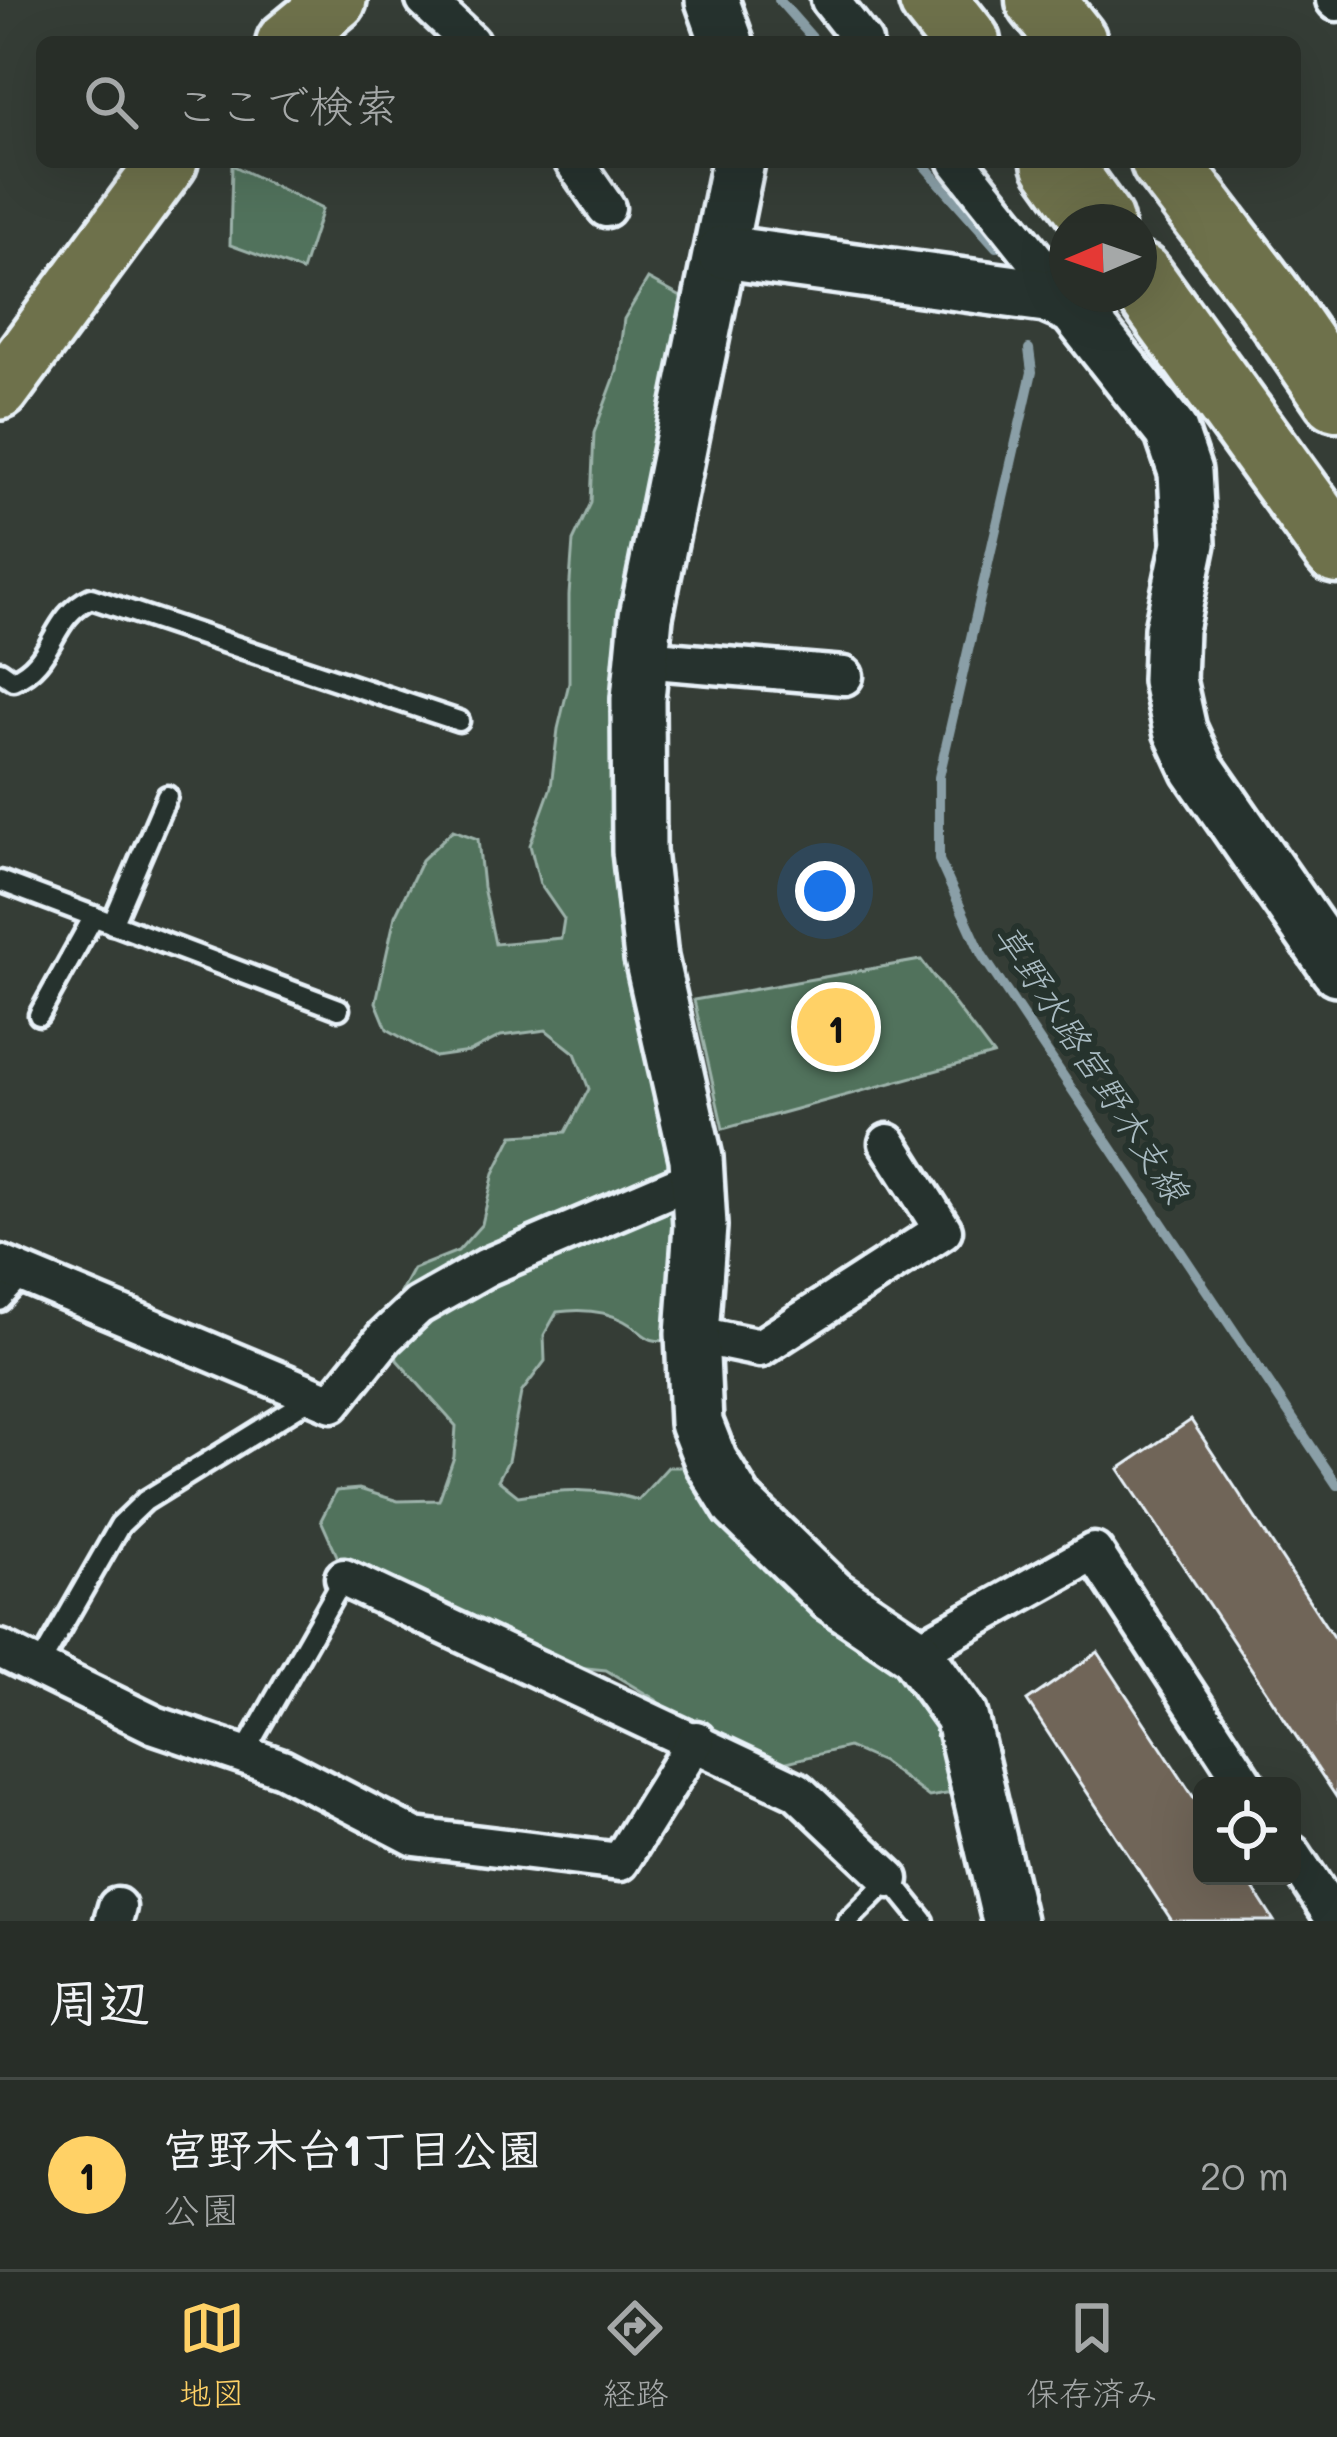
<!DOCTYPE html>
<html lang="ja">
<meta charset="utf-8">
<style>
:root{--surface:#282e28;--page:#303630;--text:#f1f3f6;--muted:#a5a8a8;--line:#444a45;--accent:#ffd166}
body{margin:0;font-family:Mali,"Klee One",sans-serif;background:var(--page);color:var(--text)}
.controls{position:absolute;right:36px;bottom:36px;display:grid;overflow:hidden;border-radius:18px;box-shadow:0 12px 48px #0002}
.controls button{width:108px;height:108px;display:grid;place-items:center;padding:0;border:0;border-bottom:3px solid var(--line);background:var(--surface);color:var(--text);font:60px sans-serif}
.compass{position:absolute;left:1049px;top:204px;width:108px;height:108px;border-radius:50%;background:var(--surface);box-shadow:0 12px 48px #0002;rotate:268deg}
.you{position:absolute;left:825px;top:891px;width:42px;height:42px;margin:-30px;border:9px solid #fff;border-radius:50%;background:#1a73e8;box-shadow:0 0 0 18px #1a73e833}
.badge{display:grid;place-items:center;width:78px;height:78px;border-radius:50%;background:var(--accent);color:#111;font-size:39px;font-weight:700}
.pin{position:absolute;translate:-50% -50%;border:6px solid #fff;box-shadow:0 3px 12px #0006}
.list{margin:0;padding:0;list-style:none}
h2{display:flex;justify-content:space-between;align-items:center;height:156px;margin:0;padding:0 48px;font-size:51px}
h2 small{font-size:39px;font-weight:400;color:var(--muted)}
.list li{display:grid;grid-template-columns:78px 1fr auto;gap:36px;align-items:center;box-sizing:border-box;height:192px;padding:0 48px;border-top:3px solid var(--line)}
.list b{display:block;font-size:45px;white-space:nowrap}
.list p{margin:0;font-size:39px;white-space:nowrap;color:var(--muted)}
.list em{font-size:39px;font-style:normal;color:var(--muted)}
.icon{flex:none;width:66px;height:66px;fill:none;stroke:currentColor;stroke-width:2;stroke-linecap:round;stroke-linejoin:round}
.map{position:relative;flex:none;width:1337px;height:1921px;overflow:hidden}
.search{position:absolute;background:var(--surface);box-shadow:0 12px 48px #0002;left:36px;right:36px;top:36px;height:132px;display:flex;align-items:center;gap:30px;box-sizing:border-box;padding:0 42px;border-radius:18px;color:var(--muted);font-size:45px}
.sheet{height:348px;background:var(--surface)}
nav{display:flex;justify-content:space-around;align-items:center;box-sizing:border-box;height:168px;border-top:3px solid var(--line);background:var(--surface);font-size:33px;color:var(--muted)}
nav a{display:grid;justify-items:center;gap:6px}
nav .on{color:var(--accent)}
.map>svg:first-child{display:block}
.green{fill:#51725b;stroke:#9cb2aa;stroke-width:3}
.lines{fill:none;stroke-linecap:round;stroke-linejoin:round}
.stream{stroke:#8a9fa7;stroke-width:10}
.building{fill:#6f6558;stroke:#e8f1f8;stroke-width:3}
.lane-casing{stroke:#e8f1f8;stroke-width:27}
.street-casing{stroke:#e8f1f8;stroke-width:45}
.secondary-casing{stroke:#e8f1f8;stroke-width:60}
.primary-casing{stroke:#e8f1f8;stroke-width:66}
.highway-casing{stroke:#e8f1f8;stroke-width:75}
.lane{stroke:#26332d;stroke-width:18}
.street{stroke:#26332d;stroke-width:36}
.secondary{stroke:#26332d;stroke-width:51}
.primary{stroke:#6e714b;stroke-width:57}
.highway{stroke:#6e714b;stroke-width:66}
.labels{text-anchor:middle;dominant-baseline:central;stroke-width:12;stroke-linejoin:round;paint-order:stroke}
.water-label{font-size:36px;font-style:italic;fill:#a9bbc2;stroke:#26332d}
</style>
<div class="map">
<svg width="1337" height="1921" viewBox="0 0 1337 1921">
<rect width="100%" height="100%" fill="#353d36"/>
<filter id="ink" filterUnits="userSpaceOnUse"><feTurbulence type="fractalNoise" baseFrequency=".00833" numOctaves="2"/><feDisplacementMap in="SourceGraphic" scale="24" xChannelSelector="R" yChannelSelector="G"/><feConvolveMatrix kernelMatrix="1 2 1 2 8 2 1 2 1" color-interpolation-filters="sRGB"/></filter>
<g filter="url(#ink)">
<g class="green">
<path d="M232 165 322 209 302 271 230 245Z"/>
<path d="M648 279 681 297 687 328 639 619 674 1133 675 1340C642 1344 647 1333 624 1321 604 1310 579 1309 557 1312L544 1335 545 1361 521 1393 508 1461 498 1480 518 1496C565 1489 593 1487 638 1500L668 1467H687L896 1668 933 1712 958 1792 929 1797 882 1762 848 1747 779 1764 673 1723 656 1700 606 1670 567 1666 346 1576 321 1520 336 1491 359 1489 398 1501 439 1500 454 1457 456 1426 397 1360 390 1311 413 1269 458 1251 482 1224 494 1173 513 1135 566 1132 589 1089 575 1053 546 1030 501 1036 469 1052 435 1057 387 1029 376 1002 395 916 422 860 453 830 478 839 483 887 495 944 561 938 564 919 540 884 530 845 551 787 558 729 569 683V595L573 541 591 503 594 433 617 371 624 319Z"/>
<path d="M921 960 993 1055 723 1129 694 1000Z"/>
</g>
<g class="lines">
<g class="stream">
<path d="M779 0 816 42"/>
<path d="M921 162 996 247"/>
<path d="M1029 349 1032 372 939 777V860L982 955 1337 1485"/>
</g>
</g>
<g class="building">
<path d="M1191 1420 1337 1643V1798L1119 1469Z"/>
<path d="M1098 1652 1202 1810V1876H1245L1274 1921H1172L1027 1701Z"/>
</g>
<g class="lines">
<defs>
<g id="lane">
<path d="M0 671 13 680C56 662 49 617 91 598L459 721"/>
<path d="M0 881 339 1009"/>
<path d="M112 924 167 796"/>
<path d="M39 1015 94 916"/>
<path d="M0 1301 27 1273"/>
<path d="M38 1668 120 1525 145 1501 313 1397"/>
<path d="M243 1755 344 1578"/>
<path d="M848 1921 890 1879 924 1921"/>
</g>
<g id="street">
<path d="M425 0 470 42"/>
<path d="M830 0 863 42"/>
<path d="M1335 0 1337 2"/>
<path d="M574 162 606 208"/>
<path d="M958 162 1072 305"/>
<path d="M642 659 844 676"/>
<path d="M0 1264 332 1403 385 1337 418 1306 487 1267 697 1177"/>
<path d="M692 1334 760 1348 943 1230 888 1143"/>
<path d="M344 1578 797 1791 890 1879"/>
<path d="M0 1649 155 1725 282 1768 415 1837 620 1862 696 1740"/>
<path d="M915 1652 1094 1552 1247 1786"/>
<path d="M1292 1854 1336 1921"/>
<path d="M113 1921 117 1907"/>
</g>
<g id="secondary">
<path d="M712 0 727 42"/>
<path d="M738 162 646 616 638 699 639 851 651 958 696 1158 700 1226 692 1334 696 1423 711 1461 738 1505 832 1596 915 1652 961 1716 1009 1921"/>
<path d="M723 252 1046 296 1074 308 1171 431 1185 472 1189 543 1171 629 1169 680 1180 730 1198 769 1337 969"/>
</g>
<g id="primary">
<path d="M286 42 337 0"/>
<path d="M0 390 168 162"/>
</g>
<g id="highway">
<path d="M933 0 966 42"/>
<path d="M1040 0 1073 42"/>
<path d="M1056 162 1099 222"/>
<path d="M1165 162 1268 297 1337 397"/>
<path d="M1139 277 1337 550"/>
</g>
</defs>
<use href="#lane" class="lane-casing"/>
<use href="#street" class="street-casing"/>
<use href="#secondary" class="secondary-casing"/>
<use href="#primary" class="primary-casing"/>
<use href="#highway" class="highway-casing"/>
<use href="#lane" class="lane"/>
<use href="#street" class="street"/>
<use href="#secondary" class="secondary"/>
<use href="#primary" class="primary"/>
<use href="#highway" class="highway"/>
</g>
</g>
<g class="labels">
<g class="water-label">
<text transform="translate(1093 1062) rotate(57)">草野水路宮野木支線</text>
</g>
</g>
</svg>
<div class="controls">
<button><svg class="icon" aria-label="locate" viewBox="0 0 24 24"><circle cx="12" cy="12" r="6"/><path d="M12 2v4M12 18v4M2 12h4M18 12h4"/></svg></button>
</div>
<svg class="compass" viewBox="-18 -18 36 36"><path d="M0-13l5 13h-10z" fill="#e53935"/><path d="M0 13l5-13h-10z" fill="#a5a8a8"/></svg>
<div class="you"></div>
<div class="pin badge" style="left:836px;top:1027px">1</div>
<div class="search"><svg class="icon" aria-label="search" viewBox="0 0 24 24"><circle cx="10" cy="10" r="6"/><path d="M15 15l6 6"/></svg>ここで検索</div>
</div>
<section class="sheet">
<h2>周辺<small></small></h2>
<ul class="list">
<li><span class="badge">1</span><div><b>宮野木台1丁目公園</b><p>公園</p></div><em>20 m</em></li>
</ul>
</section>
<nav>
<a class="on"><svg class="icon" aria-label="map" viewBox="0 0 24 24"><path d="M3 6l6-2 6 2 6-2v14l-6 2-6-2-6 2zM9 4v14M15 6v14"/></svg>地図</a>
<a><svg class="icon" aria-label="directions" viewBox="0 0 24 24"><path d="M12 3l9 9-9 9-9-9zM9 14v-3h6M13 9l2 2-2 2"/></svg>経路</a>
<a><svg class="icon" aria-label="saved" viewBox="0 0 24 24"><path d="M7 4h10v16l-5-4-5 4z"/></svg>保存済み</a>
</nav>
